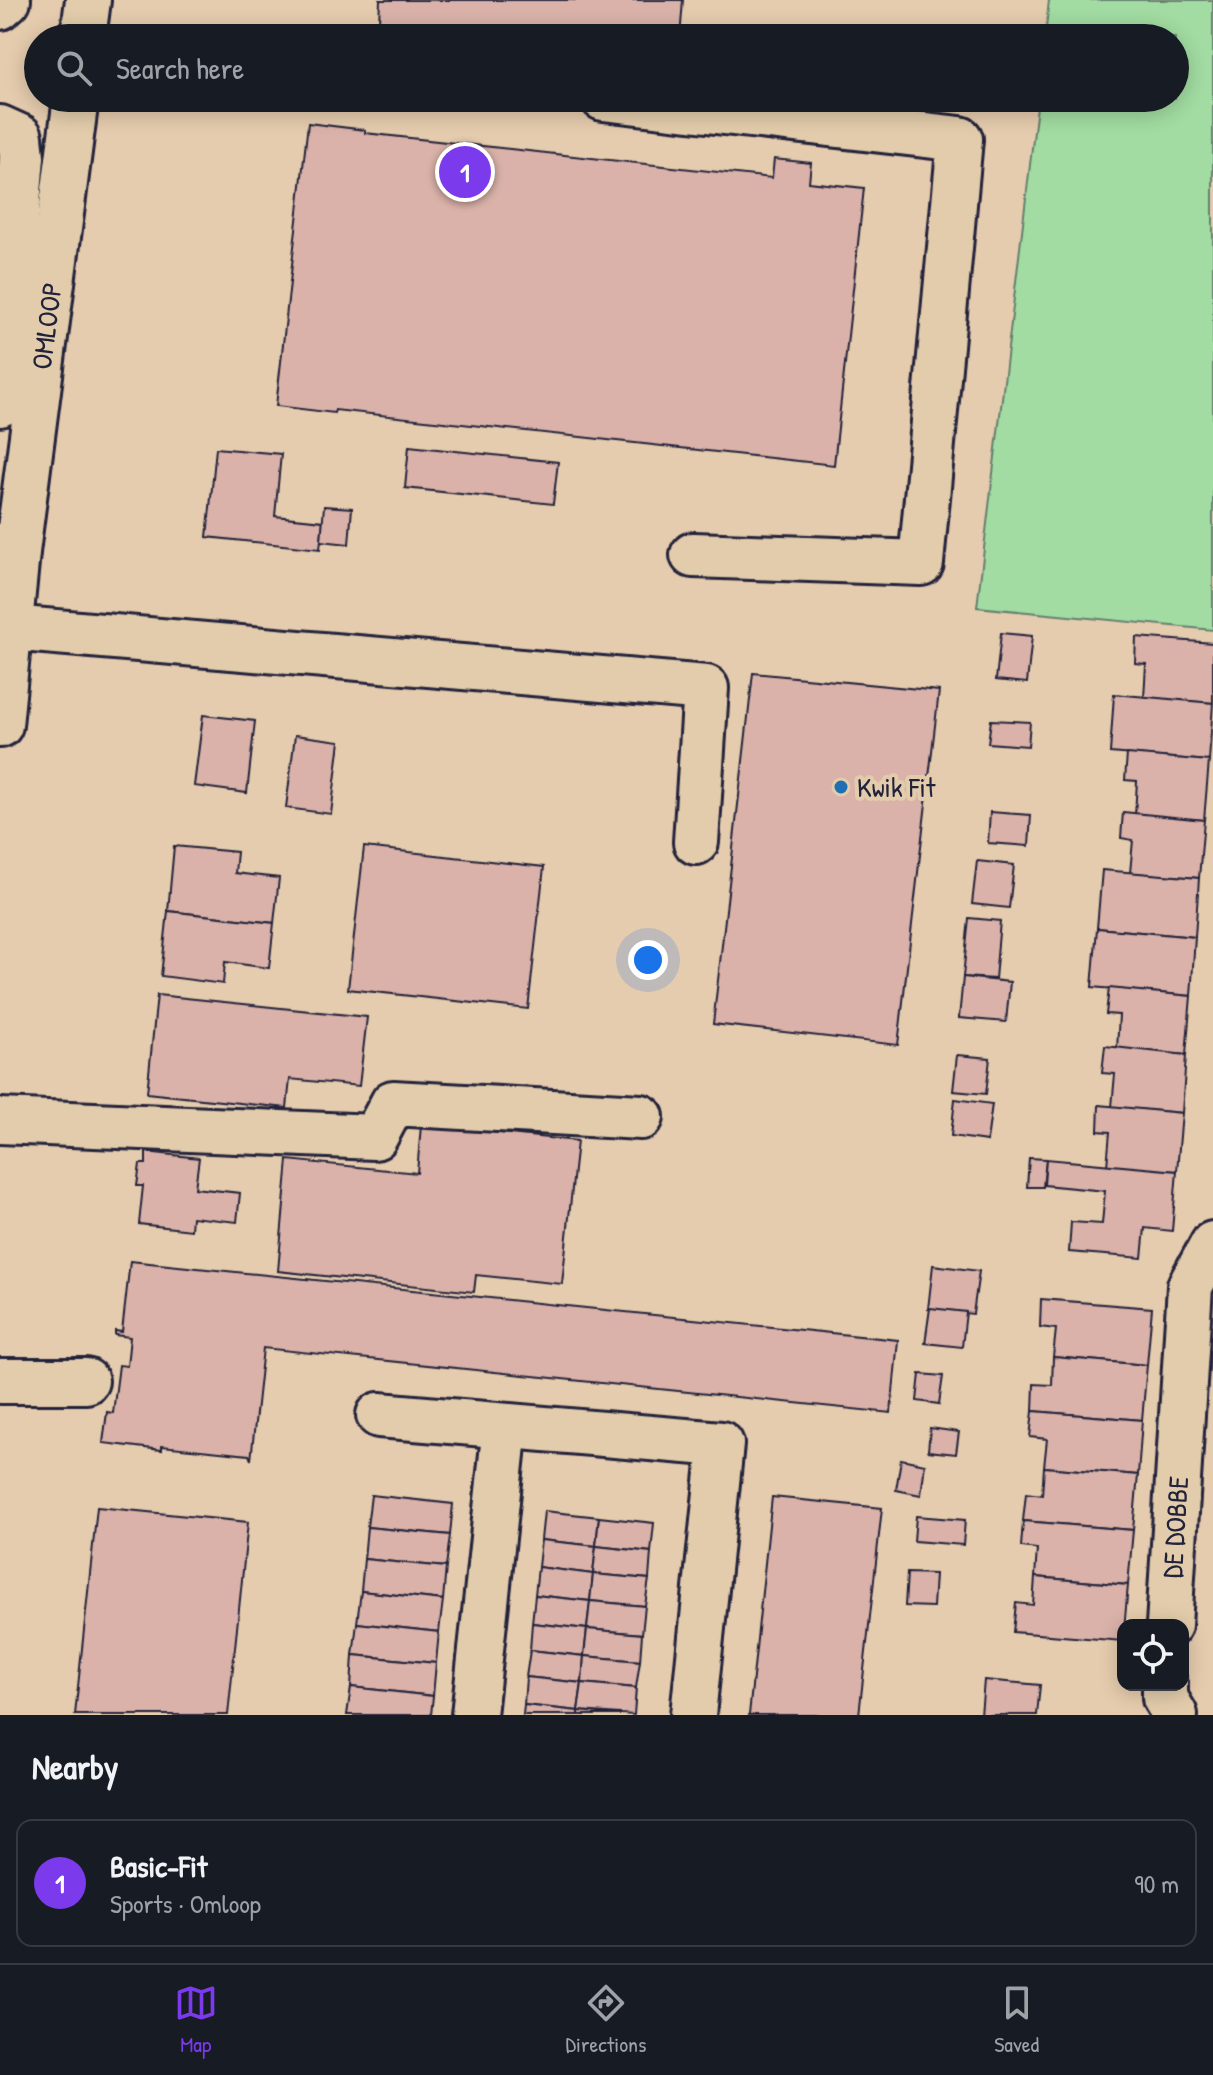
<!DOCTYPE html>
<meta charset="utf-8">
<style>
:root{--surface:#171b24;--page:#242831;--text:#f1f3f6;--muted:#9ea1a6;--line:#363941;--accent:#7c3aed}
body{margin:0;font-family:"Patrick Hand",sans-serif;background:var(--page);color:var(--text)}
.controls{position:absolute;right:24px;bottom:24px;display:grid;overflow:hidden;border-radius:16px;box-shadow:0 4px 20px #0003}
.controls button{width:72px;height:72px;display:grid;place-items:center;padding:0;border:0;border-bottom:2px solid var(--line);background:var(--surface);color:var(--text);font:40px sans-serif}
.you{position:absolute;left:648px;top:960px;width:28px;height:28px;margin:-20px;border:6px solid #fff;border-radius:50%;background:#1a73e8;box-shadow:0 0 0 12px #1a73e833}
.badge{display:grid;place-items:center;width:52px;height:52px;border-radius:50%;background:var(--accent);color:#fff;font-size:26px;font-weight:700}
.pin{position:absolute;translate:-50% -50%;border:4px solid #fff;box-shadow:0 2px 8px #0006}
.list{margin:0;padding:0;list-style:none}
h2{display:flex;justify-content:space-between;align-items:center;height:104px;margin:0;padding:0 32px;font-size:34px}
h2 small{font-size:26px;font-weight:400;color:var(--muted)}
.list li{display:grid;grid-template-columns:52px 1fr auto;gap:24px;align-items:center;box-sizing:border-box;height:128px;margin:0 16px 16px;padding:0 16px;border:2px solid var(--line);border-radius:16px}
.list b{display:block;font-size:30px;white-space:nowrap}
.list p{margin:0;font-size:26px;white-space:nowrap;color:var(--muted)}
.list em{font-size:26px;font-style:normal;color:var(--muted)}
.icon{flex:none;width:44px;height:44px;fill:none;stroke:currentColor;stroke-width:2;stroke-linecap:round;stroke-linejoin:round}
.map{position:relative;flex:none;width:1213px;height:1715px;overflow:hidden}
.search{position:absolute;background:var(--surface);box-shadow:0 4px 20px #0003;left:24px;right:24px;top:24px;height:88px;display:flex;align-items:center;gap:20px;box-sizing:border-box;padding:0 28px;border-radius:44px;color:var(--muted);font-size:30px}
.sheet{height:248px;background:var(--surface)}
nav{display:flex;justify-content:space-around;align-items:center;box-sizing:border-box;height:112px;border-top:2px solid var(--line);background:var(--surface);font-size:22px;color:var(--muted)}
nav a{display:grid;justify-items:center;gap:4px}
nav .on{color:var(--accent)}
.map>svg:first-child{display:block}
.green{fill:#a2dca2;stroke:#627f6e;stroke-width:2}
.building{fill:#dab2a9;stroke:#22223b;stroke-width:2}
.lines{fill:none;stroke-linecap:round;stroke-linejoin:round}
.minor-casing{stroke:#22223b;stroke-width:50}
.minor{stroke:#e2ccab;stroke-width:44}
.poi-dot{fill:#1f6fb2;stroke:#e2ccab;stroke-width:3}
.labels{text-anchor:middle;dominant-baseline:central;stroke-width:8;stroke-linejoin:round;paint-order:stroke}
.street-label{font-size:28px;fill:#22223b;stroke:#e2ccab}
.poi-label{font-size:28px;fill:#22223b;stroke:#e2ccab;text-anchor:start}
</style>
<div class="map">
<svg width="1213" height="1715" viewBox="0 0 1213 1715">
<rect width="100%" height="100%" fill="#e6ccae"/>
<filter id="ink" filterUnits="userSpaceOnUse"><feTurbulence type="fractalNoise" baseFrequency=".0125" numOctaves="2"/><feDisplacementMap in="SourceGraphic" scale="16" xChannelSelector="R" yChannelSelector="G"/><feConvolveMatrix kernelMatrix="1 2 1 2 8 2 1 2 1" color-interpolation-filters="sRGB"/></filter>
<g filter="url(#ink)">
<path class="green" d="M1049 0H1213V630L977 607 1038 98H1175V38H1045Z"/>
<g class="building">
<path d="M380 0H683L680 38H545L379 22Z"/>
<path d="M308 123 365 130V133L772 178 774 159 811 163 809 182 864 188 834 465 335 410 334 413 276 406Z"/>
<path d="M409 446 558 462 553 504 405 488Z"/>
<path d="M216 448 281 454 275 516 323 521 320 549 207 537Z"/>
<path d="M324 506 352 508 349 544 321 541Z"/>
<path d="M1001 633 1032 636 1027 683 996 680Z"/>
<path d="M1136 637 1213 643V703L1144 698 1146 664 1135 663Z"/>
<path d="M753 673 939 691 898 1045 713 1024Z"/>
<path d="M1114 694 1213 703 1209 761 1110 753Z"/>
<path d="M203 715 255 721 247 793 194 786Z"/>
<path d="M991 720 1030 722 1028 746 988 743Z"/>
<path d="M295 735 340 741 331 814 286 808Z"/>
<path d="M1127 754 1209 761 1204 820 1135 815 1137 781 1125 780Z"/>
<path d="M990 812 1031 815 1029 846 988 843Z"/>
<path d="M1123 812 1204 820 1199 878 1130 873 1133 840 1121 838Z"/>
<path d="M174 846 237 852 235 873 279 878 274 923 168 911Z"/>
<path d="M364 847 544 867 528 1009 348 989Z"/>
<path d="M977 861 1014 865 1009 908 972 904Z"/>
<path d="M1102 870 1199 878 1195 937 1097 928Z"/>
<path d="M168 911 274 923 269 968 225 962 223 984 161 976Z"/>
<path d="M969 918 1000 921 995 979 963 977Z"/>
<path d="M1097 928 1195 937 1191 996 1092 987Z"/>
<path d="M963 977 1010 982 1006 1022 959 1018Z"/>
<path d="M1109 988 1191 996 1186 1055 1117 1049 1119 1015 1106 1014Z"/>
<path d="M157 995 367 1017 359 1086 290 1079 287 1108 147 1093Z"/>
<path d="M1105 1046 1186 1055 1182 1113 1112 1107 1115 1074 1102 1073Z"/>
<path d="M957 1055 990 1058 986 1094 953 1091Z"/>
<path d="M955 1099 992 1104 987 1141 951 1136Z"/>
<path d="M1099 1105 1182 1113 1177 1171 1107 1166 1110 1132 1098 1131Z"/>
<path d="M421 1125 577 1141 562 1284 476 1275 474 1292 278 1271 288 1160 417 1173Z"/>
<path d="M146 1152 199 1158 195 1188 240 1193 237 1222 192 1217 191 1230 139 1224 143 1186H137L140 1164H146Z"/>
<path d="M1029 1158 1046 1159 1043 1187H1027Z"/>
<path d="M1046 1159 1177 1171 1172 1231 1145 1228 1142 1258 1069 1252 1071 1222 1102 1224 1105 1191 1044 1185Z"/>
<path d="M130 1261 898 1340 891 1413 263 1348 251 1460 249 1455 162 1446V1450L103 1443 107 1412 113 1413 119 1365 127 1366 130 1337 115 1335V1331L122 1332Z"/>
<path d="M933 1265 979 1271 973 1314 928 1309Z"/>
<path d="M1041 1299 1152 1308 1147 1365 1053 1357 1056 1329 1040 1327Z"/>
<path d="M930 1308 966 1312 962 1347 925 1343Z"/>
<path d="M1053 1357 1147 1365 1142 1420 1033 1411 1034 1384 1052 1385Z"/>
<path d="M920 1374 943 1376 939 1404 917 1401Z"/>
<path d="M1033 1411 1142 1420 1138 1475 1044 1467 1047 1439 1030 1437Z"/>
<path d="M930 1428 959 1432 956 1454 928 1451Z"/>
<path d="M901 1459 925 1464 921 1495 896 1490Z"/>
<path d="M1044 1467 1138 1475 1133 1530 1023 1521 1026 1493 1042 1495Z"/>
<path d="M371 1495 453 1504 450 1535 367 1527Z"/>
<path d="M772 1497 882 1508 859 1715H749Z"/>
<path d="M97 1507 248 1522 228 1715H75Z"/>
<path d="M544 1511 599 1517 596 1546 541 1540Z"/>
<path d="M916 1516 965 1520 963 1545 914 1541Z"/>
<path d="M599 1517 654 1523 651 1552 596 1546Z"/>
<path d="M1023 1521 1133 1530 1128 1585 1035 1577 1037 1549 1021 1547Z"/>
<path d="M367 1527 450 1535 446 1567 364 1559Z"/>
<path d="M541 1540 596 1546 593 1574 538 1567Z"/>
<path d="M596 1546 651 1552 649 1579 593 1574Z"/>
<path d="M364 1559 446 1567 443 1600 361 1591Z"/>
<path d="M538 1567 593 1574 590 1601 535 1595Z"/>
<path d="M907 1573 935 1574 933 1607 905 1606Z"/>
<path d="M593 1574 649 1579 645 1606 590 1601Z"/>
<path d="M1035 1577 1128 1585 1123 1641 1013 1632 1016 1603 1033 1605Z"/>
<path d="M361 1591 443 1600 439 1632 357 1623Z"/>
<path d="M535 1595 590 1601 587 1629 532 1623Z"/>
<path d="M590 1601 645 1606 642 1634 587 1629Z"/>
<path d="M357 1623 439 1632 436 1663 353 1655Z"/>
<path d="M532 1623 587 1629 584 1656 530 1650Z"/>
<path d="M587 1629 642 1634 640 1661 584 1656Z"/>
<path d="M530 1650 584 1656 582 1683 526 1677Z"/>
<path d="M353 1655 436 1663 433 1696 351 1687Z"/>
<path d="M584 1656 640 1661 636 1688 582 1683Z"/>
<path d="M526 1677 582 1683 578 1711 524 1705Z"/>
<path d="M984 1680 1040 1685 1037 1715H981Z"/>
<path d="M582 1683 636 1688 634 1715 578 1711Z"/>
<path d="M351 1687 433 1696 431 1715H347Z"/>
<path d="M524 1705 578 1711V1715H523Z"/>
<path d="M578 1711 620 1715H578Z"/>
</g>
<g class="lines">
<defs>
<g id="minor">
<path d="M0 7 8 0"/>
<path d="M83 38 88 0"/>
<path d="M603 98 960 139 921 563 693 555"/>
<path d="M0 128 20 137 22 157 0 404"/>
<path d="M0 546 17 552 0 725"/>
<path id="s1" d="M17 552 76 98"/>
<path d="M10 628 706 688 696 842"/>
<path d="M0 1121 375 1137 393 1103 641 1117"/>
<path d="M0 1381H86"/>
<path d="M379 1415 721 1444 693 1715"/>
<path id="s2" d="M1169 1625 1190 1286 1213 1244"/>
<path d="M1165 1685V1698L1175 1715"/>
<path d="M474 1715 505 1426"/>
</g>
</defs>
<use href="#minor" class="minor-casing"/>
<use href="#minor" class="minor"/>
</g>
</g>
<circle class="poi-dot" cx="841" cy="787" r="8"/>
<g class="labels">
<g class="street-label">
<text stroke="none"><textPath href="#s1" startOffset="228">OMLOOP</textPath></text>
<text stroke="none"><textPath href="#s2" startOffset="98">DE DOBBE</textPath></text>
</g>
<g class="poi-label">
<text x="857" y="787">Kwik Fit</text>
</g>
</g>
</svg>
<div class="controls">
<button><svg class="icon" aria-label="locate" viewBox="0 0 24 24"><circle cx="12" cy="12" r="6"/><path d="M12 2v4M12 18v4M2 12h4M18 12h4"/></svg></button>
</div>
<div class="you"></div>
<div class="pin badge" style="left:465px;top:172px">1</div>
<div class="search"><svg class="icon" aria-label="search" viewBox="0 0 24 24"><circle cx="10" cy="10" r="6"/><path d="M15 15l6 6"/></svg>Search here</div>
</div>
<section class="sheet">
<h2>Nearby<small></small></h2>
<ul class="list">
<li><span class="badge">1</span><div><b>Basic-Fit</b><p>Sports · Omloop</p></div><em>90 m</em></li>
</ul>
</section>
<nav>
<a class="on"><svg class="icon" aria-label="map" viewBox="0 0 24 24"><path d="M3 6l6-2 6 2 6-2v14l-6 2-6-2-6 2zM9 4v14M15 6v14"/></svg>Map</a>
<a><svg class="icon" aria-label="directions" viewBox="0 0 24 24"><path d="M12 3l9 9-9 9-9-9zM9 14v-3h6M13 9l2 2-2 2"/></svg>Directions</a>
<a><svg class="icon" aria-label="saved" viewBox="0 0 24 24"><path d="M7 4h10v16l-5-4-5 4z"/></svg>Saved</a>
</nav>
